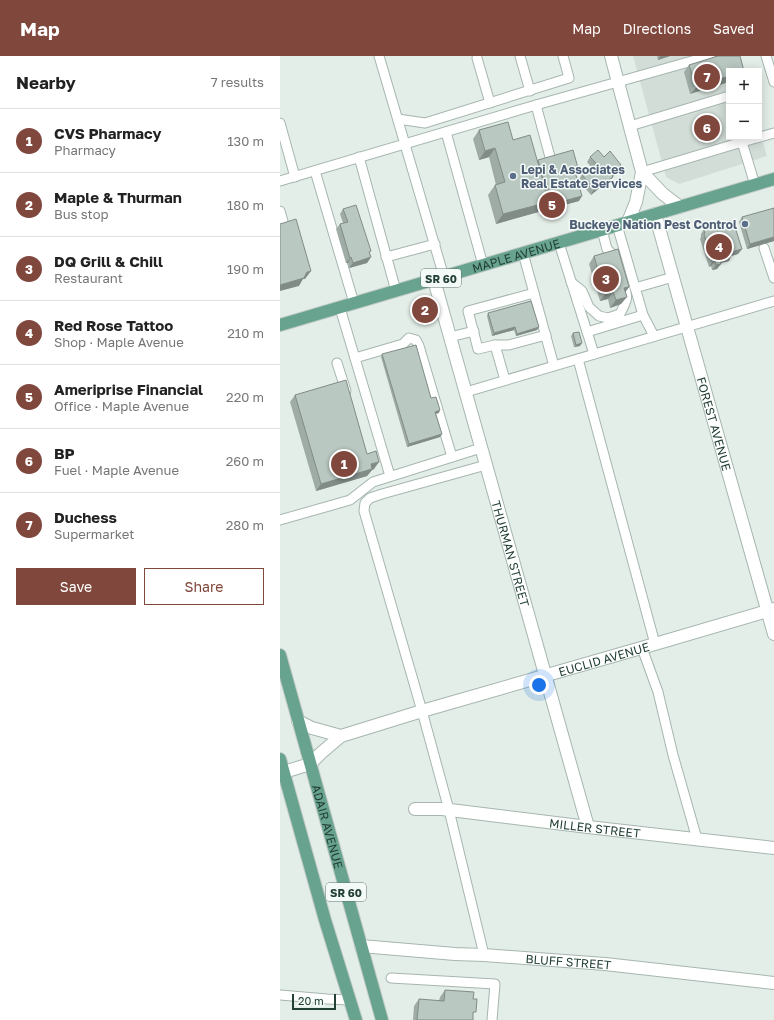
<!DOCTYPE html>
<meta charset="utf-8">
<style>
:root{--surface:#fff;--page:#f6f6f6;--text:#222;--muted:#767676;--line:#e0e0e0;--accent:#80473c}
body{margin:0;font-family:"Golos Text",sans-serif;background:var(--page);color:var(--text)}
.controls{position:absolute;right:12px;top:12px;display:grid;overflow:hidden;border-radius:0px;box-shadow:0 2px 10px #0003}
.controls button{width:36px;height:36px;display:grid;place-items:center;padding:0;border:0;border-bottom:1px solid var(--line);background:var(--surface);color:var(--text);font:20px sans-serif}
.scale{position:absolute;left:12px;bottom:10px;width:44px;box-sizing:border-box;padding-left:4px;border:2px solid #234035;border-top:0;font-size:11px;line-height:14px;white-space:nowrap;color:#234035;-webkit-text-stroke:3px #f4faf7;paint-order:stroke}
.you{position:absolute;left:259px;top:629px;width:14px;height:14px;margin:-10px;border:3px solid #fff;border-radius:50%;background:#1a73e8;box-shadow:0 0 0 6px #1a73e833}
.badge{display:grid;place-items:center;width:26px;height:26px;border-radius:50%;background:var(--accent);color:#fff;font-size:13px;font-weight:700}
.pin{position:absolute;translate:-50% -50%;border:2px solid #fff;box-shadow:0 1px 4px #0006}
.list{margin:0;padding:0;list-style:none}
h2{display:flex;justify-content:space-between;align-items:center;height:52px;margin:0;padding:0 16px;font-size:17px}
h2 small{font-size:13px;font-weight:400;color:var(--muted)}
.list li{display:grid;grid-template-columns:26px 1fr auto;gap:12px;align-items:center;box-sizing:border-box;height:64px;padding:0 16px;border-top:1px solid var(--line)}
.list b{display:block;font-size:15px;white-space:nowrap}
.list p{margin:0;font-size:13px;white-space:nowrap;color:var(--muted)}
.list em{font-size:13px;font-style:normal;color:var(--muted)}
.actions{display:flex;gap:8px;padding:12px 16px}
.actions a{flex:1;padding:9px 0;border:1px solid var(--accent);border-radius:0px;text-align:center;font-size:14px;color:var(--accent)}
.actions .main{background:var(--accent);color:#fff}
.map{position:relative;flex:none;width:494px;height:964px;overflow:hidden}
header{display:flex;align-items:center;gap:24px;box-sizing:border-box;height:56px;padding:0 20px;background:var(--accent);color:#fff}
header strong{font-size:19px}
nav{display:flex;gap:22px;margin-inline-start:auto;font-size:14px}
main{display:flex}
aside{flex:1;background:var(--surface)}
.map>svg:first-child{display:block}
.built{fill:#d2ddd7}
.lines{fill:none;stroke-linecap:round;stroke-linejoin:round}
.lane-casing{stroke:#a6b6af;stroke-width:11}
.street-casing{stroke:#a6b6af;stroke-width:14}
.primary-casing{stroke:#c1cac6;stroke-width:14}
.lane{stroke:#fff;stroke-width:9}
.street{stroke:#fff;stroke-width:12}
.primary{stroke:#68a38f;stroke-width:12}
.wall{fill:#9faca6}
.shaded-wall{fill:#828c87}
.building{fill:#b9c8c1;stroke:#828c87}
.service-dot{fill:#5c6f8a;stroke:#f4faf7;stroke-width:1.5}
.labels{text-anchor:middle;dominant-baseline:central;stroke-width:3;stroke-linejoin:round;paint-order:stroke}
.shield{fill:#f4faf7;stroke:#62786f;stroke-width:1}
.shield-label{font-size:11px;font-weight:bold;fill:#234035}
.service-label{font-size:12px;font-weight:bold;fill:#4e5e75;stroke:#f4faf7;text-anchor:start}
.street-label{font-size:12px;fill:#234035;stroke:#f4faf7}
</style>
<header>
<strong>Map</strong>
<nav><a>Map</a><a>Directions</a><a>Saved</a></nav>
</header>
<main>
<aside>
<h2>Nearby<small>7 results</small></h2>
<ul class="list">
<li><span class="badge">1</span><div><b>CVS Pharmacy</b><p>Pharmacy</p></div><em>130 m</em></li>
<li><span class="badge">2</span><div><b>Maple &amp; Thurman</b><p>Bus stop</p></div><em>180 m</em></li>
<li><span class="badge">3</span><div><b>DQ Grill &amp; Chill</b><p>Restaurant</p></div><em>190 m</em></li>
<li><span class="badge">4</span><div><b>Red Rose Tattoo</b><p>Shop · Maple Avenue</p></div><em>210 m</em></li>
<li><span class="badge">5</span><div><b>Ameriprise Financial</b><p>Office · Maple Avenue</p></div><em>220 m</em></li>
<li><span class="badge">6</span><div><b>BP</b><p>Fuel · Maple Avenue</p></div><em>260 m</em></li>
<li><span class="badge">7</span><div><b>Duchess</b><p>Supermarket</p></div><em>280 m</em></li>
</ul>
<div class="actions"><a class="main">Save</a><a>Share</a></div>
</aside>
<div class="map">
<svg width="494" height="964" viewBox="0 0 494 964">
<rect width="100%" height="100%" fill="#e4eee8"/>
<path class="built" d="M353 0H455L449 15V81H479V74L487 100 399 128 386 121Z"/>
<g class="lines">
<defs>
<g id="lane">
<path d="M99 0 164 221"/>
<path d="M240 0 250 35"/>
<path d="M486 0 494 26"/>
<path d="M197 2 210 47"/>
<path d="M256 49 270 101"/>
<path d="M118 63 145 67 289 22 283 0"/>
<path d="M0 67 15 121"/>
<path d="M350 70 449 40"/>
<path d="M166 76 203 209"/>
<path d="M79 101 116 235"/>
<path d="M35 115 74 247"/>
<path d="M362 116 462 86"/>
<path d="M0 125 256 49 430 0"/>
<path d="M475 129 462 86 494 77"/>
<path d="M0 155 4 169"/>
<path d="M337 169 363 259 374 280"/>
<path d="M322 174 327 193 336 202 337 205"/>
<path d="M279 187 314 298"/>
<path d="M484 192 494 222"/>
<path d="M243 197 274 310"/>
<path d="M106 201 155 188"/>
<path d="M291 226 302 235 309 251 319 260 328 262 340 258C349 241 348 241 342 223"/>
<path d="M355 232 393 221"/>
<path d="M254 237 188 255 198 293 215 289H229L266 279"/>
<path d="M60 252 110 420"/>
<path d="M307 276 363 259"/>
<path d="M170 281 194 275"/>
<path d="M215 289 225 324"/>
<path d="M75 302 123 288 129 282 136 284 139 290 172 401"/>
<path d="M298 303 375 588"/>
<path d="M57 307 66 335"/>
<path d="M186 336 494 245"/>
<path d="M0 464 70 444 93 426 201 392"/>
<path d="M362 592 378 636 393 699 417 783"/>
<path d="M204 899 169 754 142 655 84 455 85 447 90 442 102 438 206 409"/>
<path d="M111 922 215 928 212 964"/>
<path d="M0 939 47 943 70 944"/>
</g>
<g id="street">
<path d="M331 0 362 116 356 146 348 166"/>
<path d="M362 116 383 138 400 151"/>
<path id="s1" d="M375 158 494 578"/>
<path id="s2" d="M154 224 308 771"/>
<path d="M18 665 32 672 61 680"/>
<path id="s3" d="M4 716 30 708 41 697 61 680 142 655 375 588 494 553"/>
<path id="s4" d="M135 753H162L308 771 494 792"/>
<path id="s5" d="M81 890 175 898 204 899 325 908 494 927"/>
</g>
<g id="primary">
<path id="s6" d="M0 269 494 123"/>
<path id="s7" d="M0 599 102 964"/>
<path d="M0 703 45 864 76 964"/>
</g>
</defs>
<use href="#lane" class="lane-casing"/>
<use href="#street" class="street-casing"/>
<use href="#primary" class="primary-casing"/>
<use href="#lane" class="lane"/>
<use href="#street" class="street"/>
<use href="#primary" class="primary"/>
</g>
<g class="wall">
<path d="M377 0H390L378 4Z"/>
<path d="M438 0 410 38 404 16 409 9Z"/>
<path d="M199 74 233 84 258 105 295 115 299 145 269 153 268 148 262 155 216 168 208 139 215 129H216L209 101 199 104 193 83Z"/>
<path d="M310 101H324L341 109 329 126 324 130 323 129 311 139 298 124 302 119 311 111 307 106Z"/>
<path d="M63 153 91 195 89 197 91 201 87 207 69 212 68 207H66L56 173 60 168 63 167 60 158Z"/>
<path d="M462 161 494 185 467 193 459 166Z"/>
<path d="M452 169 462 193 458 198 451 200 449 205 441 207 437 213 432 214 431 210 429 211 420 183 421 181V178L424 173Z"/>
<path d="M314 200 349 231 345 236 341 248 330 252 328 243 320 245 309 208Z"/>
<path d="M208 257 257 274 236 280 234 274 212 280 207 260Z"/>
<path d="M293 277 300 290 294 291 291 280Z"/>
<path d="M102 298 151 342 159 357 156 358 162 378 160 381 127 391 101 301Z"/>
<path d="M15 339 94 413 92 414 87 420 36 435 10 346Z"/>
<path d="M165 934 193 961V964H133L134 950 139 943 159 945 160 941Z"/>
</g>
<g class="shaded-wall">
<path d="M380 0H390L378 4Z"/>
<path d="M449 20V26L410 38 416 31Z"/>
<path d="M215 92 209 101 199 104 205 95Z"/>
<path d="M341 109 335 119 328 124 332 119Z"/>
<path d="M333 121 329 126 324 130 328 125Z"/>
<path d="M326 124 323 129 311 139 314 133Z"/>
<path d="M302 140 299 145 269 153 273 148Z"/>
<path d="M269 146 262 155 216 168 223 158Z"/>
<path d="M494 181V185L467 193 470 188Z"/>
<path d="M462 193 458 198 451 200 449 205 436 208 440 203 451 196Z"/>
<path d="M71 201 68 207H66L70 202Z"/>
<path d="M91 201 87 207 69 212 73 207Z"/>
<path d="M435 205 431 210 429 211 432 206Z"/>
<path d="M441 208 437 213 432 214 436 209Z"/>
<path d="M31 215 25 223H23L19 230 0 235V229L27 216Z"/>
<path d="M349 231 344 238V232Z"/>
<path d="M333 236 328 243 320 245 325 238Z"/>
<path d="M347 241 341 248 330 252 336 244Z"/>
<path d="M235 271 234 274 212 280 214 277Z"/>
<path d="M259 271 257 274 236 280 237 278Z"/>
<path d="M302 287 300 290 294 291 296 289Z"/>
<path d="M160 354 159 357 153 358 155 356Z"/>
<path d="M162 378 160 381 127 391 129 388Z"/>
<path d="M99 406 94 413 92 414 87 420 36 435 41 428 91 408Z"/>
</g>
<g class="building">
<path d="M438 0H460L464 15H449V20L416 31 409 9Z"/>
<path d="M228 66 233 84 250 79 269 146 223 158 215 129 225 126 215 92 205 95 199 74Z"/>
<path d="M293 94 298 112H294L302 140 273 148 266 124 264 125 258 104Z"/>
<path d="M318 94 324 101 330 95 341 109 338 112V114L332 119 333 121 328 125 326 124 314 133 302 119 316 107 310 101Z"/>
<path d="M76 149 91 195 89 196 91 201 73 207 71 201 70 202 60 168 68 166 63 153Z"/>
<path d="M494 152V181L470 188 462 161Z"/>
<path d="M16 163 31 215 27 216 24 222 0 229V168Z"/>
<path d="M451 165 452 169 454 168 462 193 451 196 452 199 440 203 441 208 436 209 435 205 432 206 424 178 425 177 424 173Z"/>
<path d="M338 193 349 231 344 232 347 241 336 244 333 236 325 238 314 200Z"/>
<path d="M251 245 259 271 237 278 235 271 214 277 208 257Z"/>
<path d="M299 276 302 287 296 289 293 277Z"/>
<path d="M136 289 151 342 156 341 160 354 155 356 162 378 129 388 102 298Z"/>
<path d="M66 324 87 398 96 395 99 406 91 408 92 413 41 428 15 339Z"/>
<path d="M165 934 194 936 193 943H197L196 956H193V964H137L139 943 164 945Z"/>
</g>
<g class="service-dot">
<circle cx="233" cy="120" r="4"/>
<circle cx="465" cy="168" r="4"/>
</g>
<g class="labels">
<g class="shield">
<rect x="141" y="213" width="40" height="18" rx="3"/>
<rect x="46" y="827" width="40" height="18" rx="3"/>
</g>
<g class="shield-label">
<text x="161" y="222">SR 60</text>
<text x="66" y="836">SR 60</text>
</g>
<g class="service-label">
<text x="241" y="113">Lepi &amp; Associates<tspan x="241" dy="14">Real Estate Services</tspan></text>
<text x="457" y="168" text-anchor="end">Buckeye Nation Pest Control</text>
</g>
<g class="street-label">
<text stroke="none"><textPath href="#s6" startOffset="246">MAPLE AVENUE</textPath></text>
<text stroke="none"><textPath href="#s1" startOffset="218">FOREST AVENUE</textPath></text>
<text stroke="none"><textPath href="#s2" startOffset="284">THURMAN STREET</textPath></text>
<text stroke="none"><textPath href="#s3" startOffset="343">EUCLID AVENUE</textPath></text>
<text stroke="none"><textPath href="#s7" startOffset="178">ADAIR AVENUE</textPath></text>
<text stroke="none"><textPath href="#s4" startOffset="181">MILLER STREET</textPath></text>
<text stroke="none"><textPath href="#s5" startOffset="208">BLUFF STREET</textPath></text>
</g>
</g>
</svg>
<div class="controls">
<button>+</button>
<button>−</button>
</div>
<div class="scale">20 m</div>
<div class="you"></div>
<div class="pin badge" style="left:64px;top:408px">1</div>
<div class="pin badge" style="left:145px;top:254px">2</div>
<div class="pin badge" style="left:326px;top:223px">3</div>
<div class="pin badge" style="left:439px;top:191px">4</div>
<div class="pin badge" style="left:272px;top:149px">5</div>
<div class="pin badge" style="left:427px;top:72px">6</div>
<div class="pin badge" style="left:427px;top:21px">7</div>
</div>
</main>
